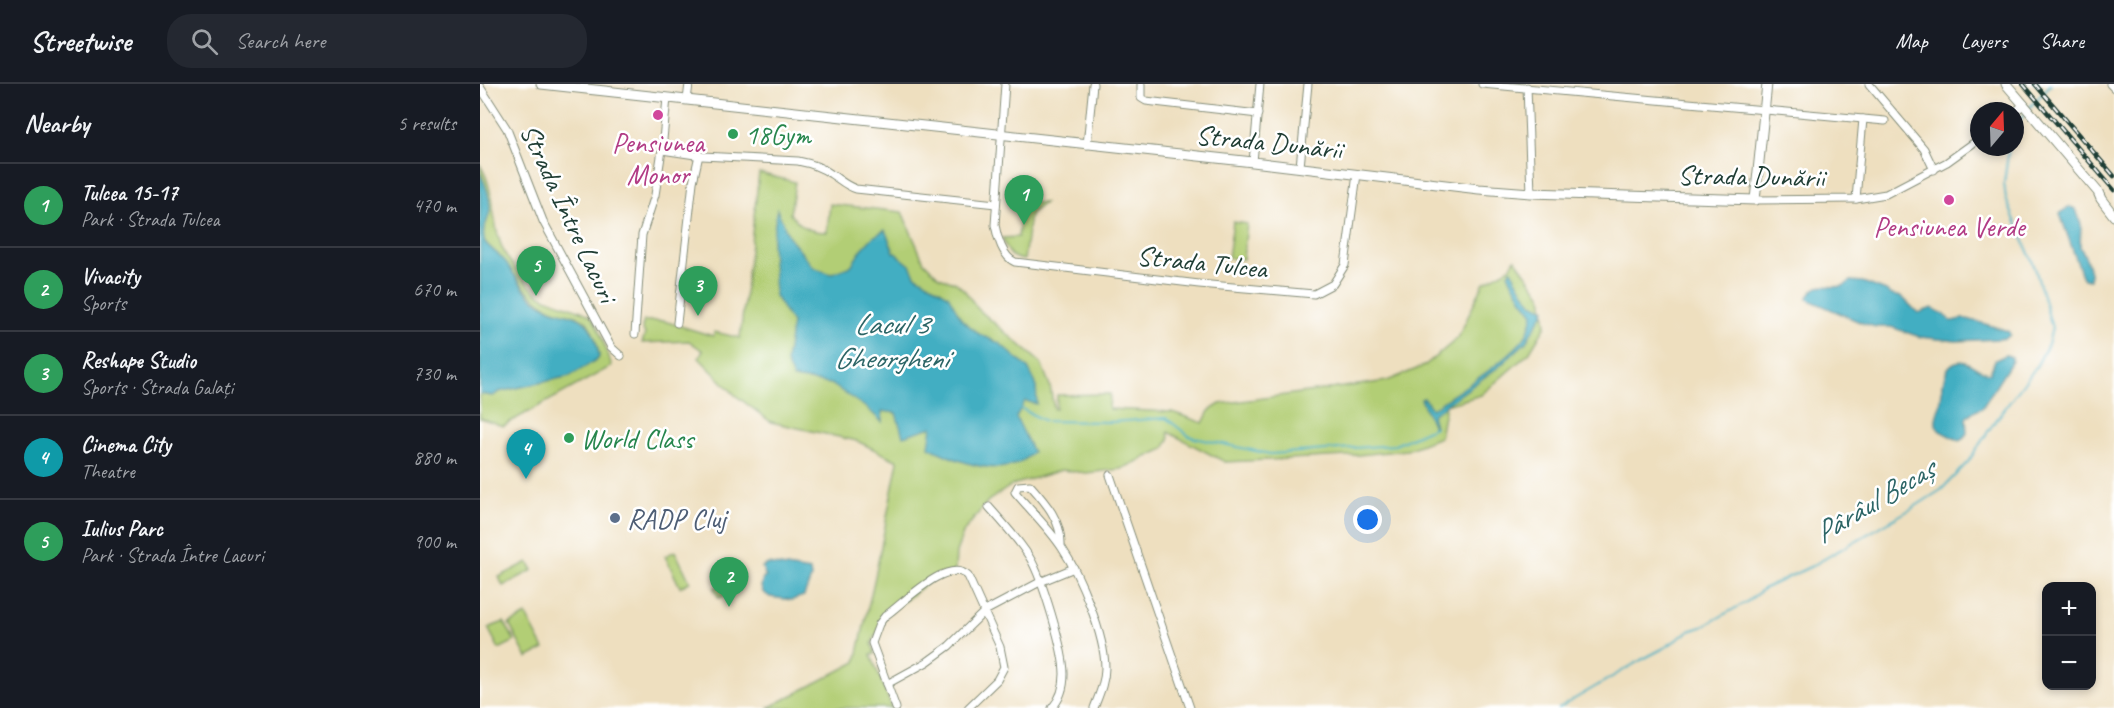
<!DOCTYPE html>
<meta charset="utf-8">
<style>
:root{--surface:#171b24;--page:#242831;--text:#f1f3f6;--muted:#9ea1a6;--line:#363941;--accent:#d1495b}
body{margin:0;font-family:Caveat,sans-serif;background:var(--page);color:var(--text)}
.controls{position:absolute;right:18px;bottom:18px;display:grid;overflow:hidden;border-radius:12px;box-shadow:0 3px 9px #0003}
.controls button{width:54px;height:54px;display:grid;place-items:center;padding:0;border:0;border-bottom:2px solid var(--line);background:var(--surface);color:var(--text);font:30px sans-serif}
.compass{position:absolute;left:1490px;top:18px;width:54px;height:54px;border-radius:50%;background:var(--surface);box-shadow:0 3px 9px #0003;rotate:19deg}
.you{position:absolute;left:888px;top:436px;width:21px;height:21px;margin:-15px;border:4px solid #fff;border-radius:50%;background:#1a73e8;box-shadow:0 0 0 9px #1a73e833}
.badge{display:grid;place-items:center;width:39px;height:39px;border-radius:50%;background:var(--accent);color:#fff;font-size:20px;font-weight:700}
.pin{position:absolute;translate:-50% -50px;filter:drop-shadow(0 2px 3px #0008)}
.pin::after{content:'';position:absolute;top:32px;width:21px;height:18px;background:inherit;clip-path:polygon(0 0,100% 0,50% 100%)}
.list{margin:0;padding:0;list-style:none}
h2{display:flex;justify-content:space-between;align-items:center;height:78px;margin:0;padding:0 24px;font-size:26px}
h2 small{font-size:20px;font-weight:400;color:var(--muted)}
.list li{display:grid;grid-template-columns:39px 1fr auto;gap:18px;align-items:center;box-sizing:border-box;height:84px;padding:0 24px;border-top:2px solid var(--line)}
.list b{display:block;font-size:22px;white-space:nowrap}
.list p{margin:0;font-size:20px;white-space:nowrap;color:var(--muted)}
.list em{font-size:20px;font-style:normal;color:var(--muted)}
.icon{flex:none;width:33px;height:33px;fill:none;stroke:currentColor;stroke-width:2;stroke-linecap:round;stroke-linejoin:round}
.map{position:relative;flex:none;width:1634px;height:624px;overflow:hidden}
header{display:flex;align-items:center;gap:36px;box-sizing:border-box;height:84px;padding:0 30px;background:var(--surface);border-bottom:2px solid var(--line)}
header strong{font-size:28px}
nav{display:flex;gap:33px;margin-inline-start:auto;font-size:21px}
.search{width:420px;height:54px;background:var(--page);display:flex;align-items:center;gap:15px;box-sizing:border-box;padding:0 21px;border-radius:24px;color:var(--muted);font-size:22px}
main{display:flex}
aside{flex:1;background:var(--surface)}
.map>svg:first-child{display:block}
.green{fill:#b2ce74;stroke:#688654;stroke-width:1.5}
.water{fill:#43aec2;stroke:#31767b;stroke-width:1.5}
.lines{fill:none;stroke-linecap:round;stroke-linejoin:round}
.stream{stroke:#43aec2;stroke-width:2}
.street-casing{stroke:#868e7a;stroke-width:9}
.secondary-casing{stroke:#868e7a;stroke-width:11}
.street{stroke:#fff;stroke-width:7}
.secondary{stroke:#fff;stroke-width:9}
.rail-casing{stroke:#1f3d34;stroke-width:4.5}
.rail{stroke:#fff;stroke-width:2;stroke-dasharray:7;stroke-linecap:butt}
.hotel-dot{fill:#d1479c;stroke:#fff;stroke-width:2}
.leisure-dot{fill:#2e9e5b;stroke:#fff;stroke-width:2}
.service-dot{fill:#5c6f8a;stroke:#fff;stroke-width:2}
.labels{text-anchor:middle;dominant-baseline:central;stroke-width:5;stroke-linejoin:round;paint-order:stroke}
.leisure-label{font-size:28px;fill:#27864d;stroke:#fff;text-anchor:start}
.hotel-label{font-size:28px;fill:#b23c85;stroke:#fff}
.street-label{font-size:28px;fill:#1f3d34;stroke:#fff}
.service-label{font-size:28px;fill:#4e5e75;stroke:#fff;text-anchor:start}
.water-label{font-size:30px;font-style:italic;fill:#2c6566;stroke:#fff}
</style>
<header>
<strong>Streetwise</strong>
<div class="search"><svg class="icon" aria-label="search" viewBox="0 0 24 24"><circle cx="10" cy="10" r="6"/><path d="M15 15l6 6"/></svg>Search here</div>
<nav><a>Map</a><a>Layers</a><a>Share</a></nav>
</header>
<main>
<aside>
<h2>Nearby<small>5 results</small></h2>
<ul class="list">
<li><span class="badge" style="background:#2e9e5b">1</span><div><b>Tulcea 15-17</b><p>Park · Strada Tulcea</p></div><em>470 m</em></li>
<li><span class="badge" style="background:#2e9e5b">2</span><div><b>Vivacity</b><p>Sports</p></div><em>670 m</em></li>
<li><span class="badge" style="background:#2e9e5b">3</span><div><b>Reshape Studio</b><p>Sports · Strada Galați</p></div><em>730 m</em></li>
<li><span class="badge" style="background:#0f9aa8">4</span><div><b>Cinema City</b><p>Theatre</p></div><em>880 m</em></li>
<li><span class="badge" style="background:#2e9e5b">5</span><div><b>Iulius Parc</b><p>Park · Strada Între Lacuri</p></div><em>900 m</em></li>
</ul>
</aside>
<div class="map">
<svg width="1634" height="624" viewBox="0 0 1634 624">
<rect width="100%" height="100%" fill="#fff"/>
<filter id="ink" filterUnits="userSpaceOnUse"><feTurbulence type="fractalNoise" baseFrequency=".0167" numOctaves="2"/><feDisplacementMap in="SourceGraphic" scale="12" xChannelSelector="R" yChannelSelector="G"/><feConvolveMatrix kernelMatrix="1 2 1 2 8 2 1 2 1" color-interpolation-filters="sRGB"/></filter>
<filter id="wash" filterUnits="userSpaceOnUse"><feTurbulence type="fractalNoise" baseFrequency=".008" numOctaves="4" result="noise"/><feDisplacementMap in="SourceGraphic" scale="24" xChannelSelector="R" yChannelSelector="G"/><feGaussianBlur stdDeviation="1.35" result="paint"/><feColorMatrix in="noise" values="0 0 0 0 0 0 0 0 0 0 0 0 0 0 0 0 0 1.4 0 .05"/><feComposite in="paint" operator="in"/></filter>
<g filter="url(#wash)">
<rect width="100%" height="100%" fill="#eedfbf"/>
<g class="green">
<path d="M0 81C18 109 9 148 29 176 37 187 48 203 59 210 73 220 105 224 113 235 121 246 126 268 132 282L23 342 0 334V310L13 312 19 308 89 292 118 275 119 272C117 261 113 245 106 237 97 229 81 231 71 225 46 211 41 197 23 176 18 169 8 164 4 156 0 144 9 137 9 126 11 110 0 96 0 81Z"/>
<path d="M279 89 315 98 310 130C322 143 329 148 347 148L350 120 422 128 444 178 459 193 475 198 485 207 498 225 561 279 570 302 574 325H576L577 311 630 310 629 325 692 328 723 339 729 327 740 320 907 297 944 282 978 254 1004 198 1030 184 1035 175 1062 212 1066 241 1049 269 1001 311 966 321 960 353 927 366 868 372 745 378 688 348 689 355 684 365 641 385 606 389 582 386 532 401 508 417 484 447 476 468 475 487 457 492 405 532 392 559 395 570 391 571 412 624H288L376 578 396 488 418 377 377 357 291 338 255 311 219 274 223 267 209 257 162 259 165 250 162 243 164 237H184L233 252 235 248 260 254Z"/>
<path d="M542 118 564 119 550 130 544 176C528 174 529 168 522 154L538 153Z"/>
<path d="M753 138 767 140 763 175 748 174Z"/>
<path d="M195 467 210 498 200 503 185 472Z"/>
<path d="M48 478 53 486 23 502 19 493Z"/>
<path d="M252 495 257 506 239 514 234 504Z"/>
<path d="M46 531 64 565 47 574 29 540Z"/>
<path d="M24 538 35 557 19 565 8 544Z"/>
</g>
<g class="water">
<path d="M0 89C5 99 10 112 10 124 10 136 0 145 5 158 10 165 19 170 25 177 34 189 41 204 52 214 84 241 110 216 119 272L118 275 90 292 19 308 13 312 0 310Z"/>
<path d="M1590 123 1596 125 1601 140 1600 163 1606 174 1610 188V196L1604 195 1602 192 1580 130 1581 128Z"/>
<path d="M297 125 309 153 333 183 350 190 371 182 382 165 393 153 405 146 414 168 430 181 435 191 468 211 482 236 499 250 519 259 548 284 556 300 557 320 545 317 536 333 553 368C527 398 478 378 449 363L452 343 423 352 416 329 402 327V338L388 325 351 300 313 294 306 278 312 239 295 212 292 160Z"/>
<path d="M1031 186 1043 207 1052 219 1065 225 1063 230 1046 258 1020 282 952 331 955 343H953L941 315 944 314 952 325C982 304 1018 284 1043 256 1049 249 1051 239 1053 230L1041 214 1028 190Z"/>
<path d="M1371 197 1383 198 1406 207 1412 211 1422 213 1438 229 1452 224 1464 230 1471 237C1476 237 1480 234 1486 235 1489 235 1527 246 1529 248L1530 251 1526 254 1519 255 1476 257 1440 253 1411 243H1396L1382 239 1327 215C1338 194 1348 206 1362 202 1365 201 1368 199 1371 197Z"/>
<path d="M1526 271 1532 273V277L1502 324 1491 329 1486 334 1487 349 1483 355 1479 357 1460 347C1458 345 1456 342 1456 339 1455 333 1459 326 1460 321 1463 309 1461 283 1476 278 1489 274 1497 289 1510 289L1515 276Z"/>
<path d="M288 480 330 487 331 494 324 512 312 516 290 513 283 508 281 503 283 494 286 493 282 483Z"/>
</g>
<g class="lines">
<g class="stream">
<path d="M1549 24 1571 0"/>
<path d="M1535 44 1545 29"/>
<path d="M540 324 565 337 631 338 686 334 709 352 715 354 790 370 915 361 955 343"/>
<path d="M1079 624 1161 576 1186 563 1209 547 1222 543 1268 517 1283 505 1332 482 1431 425 1461 406 1488 378 1511 343 1556 283 1568 260 1572 244 1555 184 1526 115 1524 99 1529 63"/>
</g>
</g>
</g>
<g filter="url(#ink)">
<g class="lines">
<defs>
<g id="street">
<path d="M525 0 515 141C517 153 523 173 535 178L719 200 834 210 853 200 865 181 877 90"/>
<path d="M661 0V14L666 17 778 30"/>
<path d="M1002 0 1405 37"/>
<path d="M1389 0 1444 65 1454 86"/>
<path d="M1630 0 1634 4"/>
<path d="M0 3 27 45 63 137 131 263 141 272"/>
<path d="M1047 3 1051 109"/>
<path d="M187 14 182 66 222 72 318 77C329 79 341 83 351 90 359 95 366 102 376 105L516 120"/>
<path d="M207 16 209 0"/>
<path d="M1535 28 1544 20"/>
<path d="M607 61 613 0"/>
<path d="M773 78 780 0"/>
<path d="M820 83 828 0"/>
<path d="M1376 115 1383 35"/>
<path d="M1275 116 1376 115 1406 110 1467 78 1499 55"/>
<path d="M197 239 213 98 219 71"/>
<path d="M155 250 162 151 175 111 182 66"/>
<path d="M630 391 710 624"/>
<path d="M509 423C523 439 539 456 550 474 562 494 584 566 584 590 584 603 581 614 572 624"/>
<path d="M581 462C582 437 566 419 550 401L538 402 535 408C550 426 569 444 582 464 600 491 625 552 625 584 625 598 619 611 614 624"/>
<path d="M407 600 447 578 469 562 505 527 560 498 594 484"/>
<path d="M416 624 392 559 399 540 405 532C422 521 467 472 488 492L520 563 524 583 517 596 488 624"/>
</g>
<g id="secondary">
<path d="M61 0 773 78 999 105 1051 109 1275 116 1287 0"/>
<path d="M1526 0 1618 108 1621 115 1634 132"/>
</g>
</defs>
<use href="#street" class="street-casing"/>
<use href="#secondary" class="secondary-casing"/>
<use href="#street" class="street"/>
<use href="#secondary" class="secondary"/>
<defs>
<g id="rail">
<path d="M1543 0 1634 106"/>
<path d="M1555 0 1634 92"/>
</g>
</defs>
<use href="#rail" class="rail-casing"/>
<use href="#rail" class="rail"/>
</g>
</g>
<g class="hotel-dot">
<circle cx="178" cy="31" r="6"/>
<circle cx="1469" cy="116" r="6"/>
</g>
<g class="leisure-dot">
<circle cx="253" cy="50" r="6"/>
<circle cx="89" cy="354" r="6"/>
</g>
<circle class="service-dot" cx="135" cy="434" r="6"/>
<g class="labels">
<g class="leisure-label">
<text x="265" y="50">18Gym</text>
<text x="101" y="354">World Class</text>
</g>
<g class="hotel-label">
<text x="178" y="58">Pensiunea<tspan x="178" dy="32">Monor</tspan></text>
<text x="1469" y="142">Pensiunea Verde</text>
</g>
<g class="street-label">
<text transform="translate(789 58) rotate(6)">Strada Dunării</text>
<text transform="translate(1271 92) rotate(1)">Strada Dunării</text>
<text transform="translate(89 129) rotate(65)">Strada Între Lacuri</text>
<text transform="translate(722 178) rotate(6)">Strada Tulcea</text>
</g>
<g class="service-label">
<text x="147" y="434">RADP Cluj</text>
</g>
<g class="water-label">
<text x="411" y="240">Lacul 3<tspan x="411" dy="34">Gheorgheni</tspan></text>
<text transform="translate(1394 417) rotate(-31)">Pârâul Becaș</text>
</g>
</g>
</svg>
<div class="controls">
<button>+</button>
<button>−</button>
</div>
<svg class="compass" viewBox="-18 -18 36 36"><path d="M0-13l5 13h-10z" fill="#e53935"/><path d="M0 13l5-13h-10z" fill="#9ea1a6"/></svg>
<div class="you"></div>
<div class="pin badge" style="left:544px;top:141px;background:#2e9e5b">1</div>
<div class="pin badge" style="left:249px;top:523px;background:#2e9e5b">2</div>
<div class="pin badge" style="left:218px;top:232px;background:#2e9e5b">3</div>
<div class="pin badge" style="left:46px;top:395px;background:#0f9aa8">4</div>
<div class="pin badge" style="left:56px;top:212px;background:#2e9e5b">5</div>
</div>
</main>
